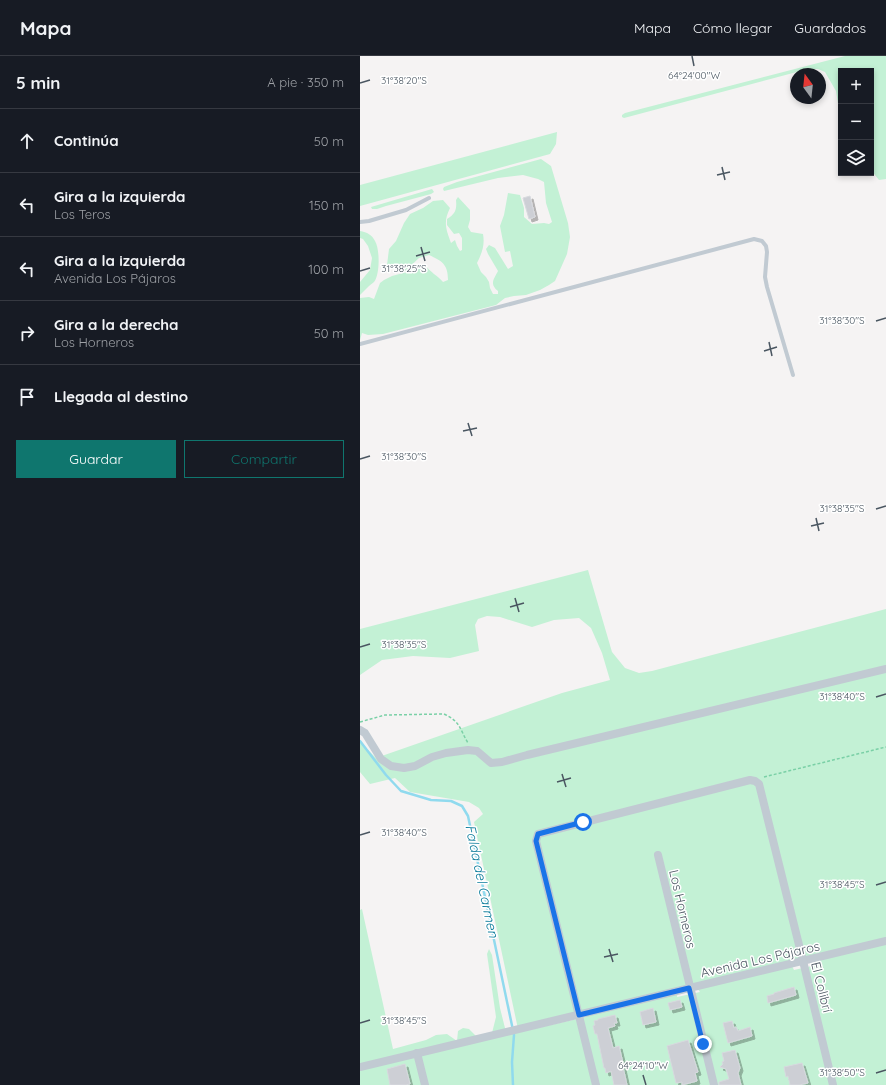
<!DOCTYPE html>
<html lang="es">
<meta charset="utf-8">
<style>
:root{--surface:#171b24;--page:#242831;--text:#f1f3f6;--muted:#9ea1a6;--line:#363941;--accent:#0f766e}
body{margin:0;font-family:Quicksand,sans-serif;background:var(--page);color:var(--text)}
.controls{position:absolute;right:12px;top:12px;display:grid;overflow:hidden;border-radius:0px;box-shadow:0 2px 6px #0003}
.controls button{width:36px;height:36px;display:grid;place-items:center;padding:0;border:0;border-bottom:1px solid var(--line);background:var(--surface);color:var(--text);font:20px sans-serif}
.compass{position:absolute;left:430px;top:12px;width:36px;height:36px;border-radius:50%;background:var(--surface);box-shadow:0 2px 6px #0003;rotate:345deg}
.stop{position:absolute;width:12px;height:12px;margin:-9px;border:3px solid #1a73e8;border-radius:50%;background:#fff}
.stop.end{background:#1a73e8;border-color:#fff;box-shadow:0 1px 4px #0008}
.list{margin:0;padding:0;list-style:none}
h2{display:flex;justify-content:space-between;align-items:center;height:52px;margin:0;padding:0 16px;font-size:17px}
h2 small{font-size:13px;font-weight:400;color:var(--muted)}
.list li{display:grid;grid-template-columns:26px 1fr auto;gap:12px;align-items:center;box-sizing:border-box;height:64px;padding:0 16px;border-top:1px solid var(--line)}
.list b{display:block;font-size:15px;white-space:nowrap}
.list p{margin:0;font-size:13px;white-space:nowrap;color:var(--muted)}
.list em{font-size:13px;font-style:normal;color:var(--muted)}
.actions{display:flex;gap:8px;padding:12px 16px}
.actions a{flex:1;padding:9px 0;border:1px solid var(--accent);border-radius:0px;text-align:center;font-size:14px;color:var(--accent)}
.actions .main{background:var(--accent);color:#fff}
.icon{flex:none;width:22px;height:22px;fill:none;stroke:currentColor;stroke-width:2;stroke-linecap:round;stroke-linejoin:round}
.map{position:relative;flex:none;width:526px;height:1029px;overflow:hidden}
header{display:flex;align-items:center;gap:24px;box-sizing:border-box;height:56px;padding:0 20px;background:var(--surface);border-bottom:1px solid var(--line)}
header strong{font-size:19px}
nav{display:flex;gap:22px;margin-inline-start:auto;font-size:14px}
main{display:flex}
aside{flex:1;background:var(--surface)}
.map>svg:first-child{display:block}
.green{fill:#c3f1d5;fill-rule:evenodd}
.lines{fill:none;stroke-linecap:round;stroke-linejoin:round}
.stream{stroke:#90daee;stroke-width:2.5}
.building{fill:#cdcfd5;stroke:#d7d9de;filter:url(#shadow)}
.path{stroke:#7ad0a6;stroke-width:1.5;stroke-dasharray:3 2;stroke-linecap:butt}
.service{stroke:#c1cad2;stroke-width:4}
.minor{stroke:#c1cad2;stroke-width:8}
.route{stroke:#1a73e8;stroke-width:5}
.ticks{fill:none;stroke:#4a5661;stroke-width:1.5}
.labels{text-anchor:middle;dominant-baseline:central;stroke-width:3;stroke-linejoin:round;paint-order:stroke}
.street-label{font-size:13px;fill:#4a5661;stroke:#fff}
.water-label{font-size:14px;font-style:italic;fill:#0c7c9b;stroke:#fff}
.ticks-label{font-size:10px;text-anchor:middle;fill:#4a5661;stroke:#fff;stroke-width:3;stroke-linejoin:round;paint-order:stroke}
</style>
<header>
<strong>Mapa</strong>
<nav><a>Mapa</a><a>Cómo llegar</a><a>Guardados</a></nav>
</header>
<main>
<aside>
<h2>5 min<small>A pie · 350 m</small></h2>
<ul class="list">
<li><svg class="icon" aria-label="ahead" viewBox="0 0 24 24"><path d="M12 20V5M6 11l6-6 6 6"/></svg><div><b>Continúa</b></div><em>50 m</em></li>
<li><svg class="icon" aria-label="left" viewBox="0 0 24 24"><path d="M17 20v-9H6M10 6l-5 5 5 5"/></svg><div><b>Gira a la izquierda</b><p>Los Teros</p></div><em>150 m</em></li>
<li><svg class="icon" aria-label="left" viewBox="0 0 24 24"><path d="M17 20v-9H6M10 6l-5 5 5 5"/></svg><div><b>Gira a la izquierda</b><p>Avenida Los Pájaros</p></div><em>100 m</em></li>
<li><svg class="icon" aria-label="right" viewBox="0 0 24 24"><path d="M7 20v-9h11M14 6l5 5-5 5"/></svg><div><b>Gira a la derecha</b><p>Los Horneros</p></div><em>50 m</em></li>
<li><svg class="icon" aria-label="arrive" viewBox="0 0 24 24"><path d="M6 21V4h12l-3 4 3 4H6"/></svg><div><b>Llegada al destino</b></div></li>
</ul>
<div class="actions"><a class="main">Guardar</a><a>Compartir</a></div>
</aside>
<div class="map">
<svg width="526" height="1029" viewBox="0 0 526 1029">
<defs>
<filter id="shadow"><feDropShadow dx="3" dy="3" stdDeviation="0" flood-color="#0004"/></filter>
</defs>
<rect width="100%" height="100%" fill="#f5f3f3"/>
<g class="green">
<path d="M485 0H526V123L519 124 511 114V15H481V66L476 35 465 16 458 13H448L264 62 262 61V59L265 57Z"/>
<path d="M197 76 196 88 190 98 0 150V129Z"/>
<path d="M181 103 191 110 208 167 210 181 207 198 195 225 189 229 180 234 166 239 154 240 145 242 136 249 23 278 8 279 2 277 0 284V242L9 241 14 243 20 227 24 224 32 220 47 216 57 209H65C70 216 78 220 83 226L88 224C88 208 82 205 69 199L59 202 45 215 37 213H28L27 209 29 193 36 185 44 167 50 158 63 152 73 145 83 144 90 152C83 166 86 173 91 187L95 184 97 190 100 195 102 194V182L99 177 94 178 87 169V163C95 158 97 154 96 144L98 141 110 154V164L108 171 111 176 123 178C125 189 122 197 117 207L121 216 126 221 129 226 130 232 133 238H138V235C129 228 134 223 138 215L128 198 126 193 129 189 135 192 148 213 153 210 150 195 145 196 140 170 144 159 148 137 160 139 164 152V161L172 168 184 167 189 168 192 166 186 147 184 126 178 123 163 119 138 122 84 135 83 133 84 131 97 126Z"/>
<path d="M72 133 74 136 71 138 26 150 17 153H12L11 151Z"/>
<path d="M0 175C7 176 12 179 15 185 20 193 20 219 14 226 13 227 11 228 9 230 6 233 3 236 0 239V226L10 214 12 202 8 190 3 183 0 182Z"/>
<path d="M228 514 252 596 265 612 279 617 292 615 526 553V1029H0V854L2 853 33 993 66 984 76 979 87 978 97 985 98 975 103 972 109 973 116 980 132 977 136 961 127 898 129 893 132 899 140 952 145 972 151 978 226 961 227 959 158 973 114 766 123 758 119 752 109 746 50 736 35 722 10 728 0 716V686L16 702 202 637 250 624 242 597 231 572 219 562 194 564 172 571 140 561 127 560 118 563 115 569 119 595 90 602 53 600 22 604 0 619V573ZM456 902 455 907 456 909 434 914 431 908ZM336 931 340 936 317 941 318 935Z"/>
</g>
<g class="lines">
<path class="stream" d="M0 685 26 719 41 735 71 744 91 745 102 750 108 760 154 979 152 1006 153 1029"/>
</g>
<g class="building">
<path d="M170 140 175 161 169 163 163 142Z"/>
<path d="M434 931 436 939 408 947 407 940 414 938V937Z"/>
<path d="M320 944 322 951 310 954 308 947Z"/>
<path d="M293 952 296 966 283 969 280 956Z"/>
<path d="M255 959 257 967H254L255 970 248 972 253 992 259 990 264 1011H263L267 1029H254L251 1015 246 1017 245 1012H244L238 983 237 978H235L233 970 235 969 234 965 238 964V963Z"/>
<path d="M372 965 374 972 376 971 378 975 390 971 392 980 368 987 363 967Z"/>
<path d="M328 984 338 1016 335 1017 337 1025 322 1029V1026L316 1027 307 990Z"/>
<path d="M375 994 380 1012 378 1017 381 1029H359V1026L369 1023 366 1013 360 1011 363 1008 362 1006 364 1005 362 997Z"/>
<path d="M442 1007 448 1027 439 1029H430L428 1020 426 1021 424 1011Z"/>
<path d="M45 1008 50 1028 45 1029H30L27 1013Z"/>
</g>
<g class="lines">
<g class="path">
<path d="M0 666 25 659 84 658C101 666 99 672 108 687"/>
<path d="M404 721 526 691"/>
</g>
<g class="service">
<path d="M0 166 9 165 46 154 69 142"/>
<path d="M0 288 394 183 402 185 406 190 407 196 405 221 407 231 433 319"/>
</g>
<g class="minor">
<path d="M0 674 5 677 21 703 31 710 44 712 55 710 72 701 86 697 108 694 117 695 131 707 142 706 167 699 526 613"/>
<path d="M298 799 354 1029"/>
<path d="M57 997 65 1029"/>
<path d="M0 1011 526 885"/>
<path d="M236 1029 176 785 178 778 390 724 395 725 399 728 443 905 473 1029"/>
</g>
</g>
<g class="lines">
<path class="route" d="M223 766 178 778 176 785 219 959 329 932 343 988"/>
</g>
<path class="ticks" d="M332 0 334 10M0 27 10 24M362 111 365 124M357 119 370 116M61 191 65 205M56 200 70 196M0 215 10 212M516 265 526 262M409 286 412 300M404 295 417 291M108 367 112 380M103 375 117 372M0 403 10 400M516 453 526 450M456 462 459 475M451 470 464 467M155 542 159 556M150 551 164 547M0 591 10 588M516 641 526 638M202 718 206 731M197 726 211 722M0 779 10 776M516 829 526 826M249 893 253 906M244 901 258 898M0 967 10 964M516 1017 526 1014M283 1019 286 1029"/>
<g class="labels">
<g class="street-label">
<text transform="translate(323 853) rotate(77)">Los Horneros</text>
<text transform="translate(400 903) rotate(-13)">Avenida Los Pájaros</text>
<text transform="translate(462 931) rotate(76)">El Colibrí</text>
</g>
<g class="water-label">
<text transform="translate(122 825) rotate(78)">Falda del Carmen</text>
</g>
</g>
<g class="ticks-label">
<text x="334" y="23">64°24'00"W</text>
<text x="44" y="28">31°38'20"S</text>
<text x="44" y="216">31°38'25"S</text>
<text x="482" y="268">31°38'30"S</text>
<text x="44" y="404">31°38'30"S</text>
<text x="482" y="456">31°38'35"S</text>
<text x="44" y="592">31°38'35"S</text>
<text x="482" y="644">31°38'40"S</text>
<text x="44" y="780">31°38'40"S</text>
<text x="482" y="832">31°38'45"S</text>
<text x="44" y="968">31°38'45"S</text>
<text x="283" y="1013">64°24'10"W</text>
<text x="482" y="1020">31°38'50"S</text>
</g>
</svg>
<div class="controls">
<button>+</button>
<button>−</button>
<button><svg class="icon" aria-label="layers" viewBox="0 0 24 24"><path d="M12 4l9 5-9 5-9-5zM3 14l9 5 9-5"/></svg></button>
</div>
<svg class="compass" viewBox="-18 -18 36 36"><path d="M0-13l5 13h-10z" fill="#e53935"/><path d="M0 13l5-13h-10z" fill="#9ea1a6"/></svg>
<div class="stop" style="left:223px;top:766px"></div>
<div class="stop end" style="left:343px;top:988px"></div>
</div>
</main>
